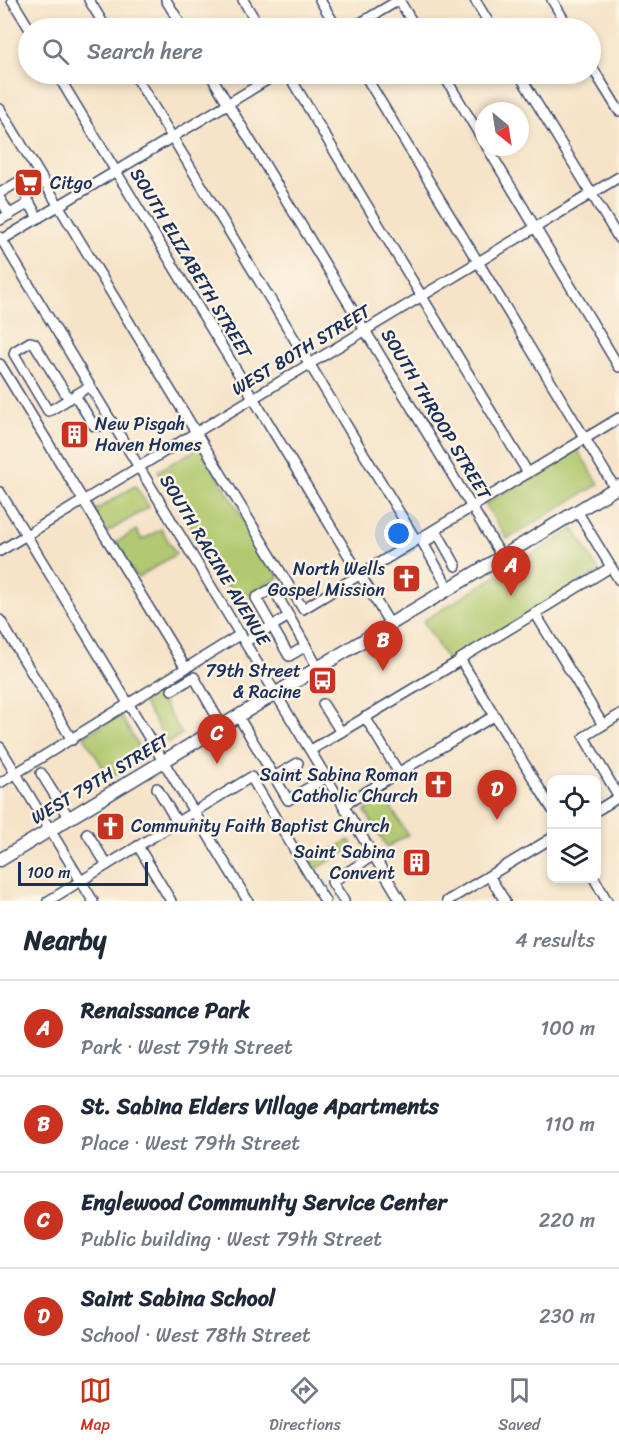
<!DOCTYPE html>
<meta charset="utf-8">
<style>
:root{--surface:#fff;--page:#f6f6f7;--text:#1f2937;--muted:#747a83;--line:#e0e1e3;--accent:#c8321e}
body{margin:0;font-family:Sriracha,sans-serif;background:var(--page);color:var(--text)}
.controls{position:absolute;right:18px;bottom:18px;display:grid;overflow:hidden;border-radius:12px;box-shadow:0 3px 9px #0003}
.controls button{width:54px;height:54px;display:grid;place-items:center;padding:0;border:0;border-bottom:2px solid var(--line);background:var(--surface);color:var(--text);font:30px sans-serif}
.compass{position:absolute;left:475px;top:102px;width:54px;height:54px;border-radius:50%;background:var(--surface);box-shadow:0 3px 9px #0003;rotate:150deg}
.scale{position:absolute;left:18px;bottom:15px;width:130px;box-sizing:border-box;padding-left:6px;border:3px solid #1b2f5e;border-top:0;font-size:16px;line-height:21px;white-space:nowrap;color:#1b2f5e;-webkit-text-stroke:4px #fcf5e5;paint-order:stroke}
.you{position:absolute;left:399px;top:534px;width:21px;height:21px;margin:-15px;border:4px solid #fff;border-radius:50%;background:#1a73e8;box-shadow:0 0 0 9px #1a73e833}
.badge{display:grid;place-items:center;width:39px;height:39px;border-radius:50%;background:var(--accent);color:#fff;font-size:20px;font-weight:700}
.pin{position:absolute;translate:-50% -50px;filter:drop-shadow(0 2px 3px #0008)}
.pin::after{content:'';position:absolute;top:32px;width:21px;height:18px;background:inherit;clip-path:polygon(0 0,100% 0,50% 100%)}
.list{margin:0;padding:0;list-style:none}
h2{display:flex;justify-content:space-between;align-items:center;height:78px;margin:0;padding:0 24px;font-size:26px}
h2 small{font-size:20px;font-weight:400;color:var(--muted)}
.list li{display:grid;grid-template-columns:39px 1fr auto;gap:18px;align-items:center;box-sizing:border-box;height:96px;padding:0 24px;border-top:2px solid var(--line)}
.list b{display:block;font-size:22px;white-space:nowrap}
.list p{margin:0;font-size:20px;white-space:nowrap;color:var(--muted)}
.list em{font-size:20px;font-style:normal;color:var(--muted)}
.icon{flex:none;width:33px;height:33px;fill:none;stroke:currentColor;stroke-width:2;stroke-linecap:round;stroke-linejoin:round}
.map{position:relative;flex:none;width:619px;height:901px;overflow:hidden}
.search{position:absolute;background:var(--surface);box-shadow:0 3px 9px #0003;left:18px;right:18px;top:18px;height:66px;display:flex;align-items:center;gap:15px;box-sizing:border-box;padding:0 21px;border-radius:33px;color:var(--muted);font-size:22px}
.sheet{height:462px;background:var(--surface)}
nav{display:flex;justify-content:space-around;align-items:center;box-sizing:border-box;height:84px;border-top:2px solid var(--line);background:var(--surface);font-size:16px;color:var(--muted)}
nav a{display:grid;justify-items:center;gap:3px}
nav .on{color:var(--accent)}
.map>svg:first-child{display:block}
.green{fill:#b1c96f;stroke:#667c66;stroke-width:1.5}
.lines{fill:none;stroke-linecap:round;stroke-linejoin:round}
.minor-casing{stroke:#3c4a6e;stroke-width:12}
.major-casing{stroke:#3c4a6e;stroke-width:15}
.minor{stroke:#fff;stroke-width:9}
.major{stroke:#fff;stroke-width:12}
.labels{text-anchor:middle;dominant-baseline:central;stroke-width:5;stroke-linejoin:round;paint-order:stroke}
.poi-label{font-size:18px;fill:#1b2f5e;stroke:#fcf5e5;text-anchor:end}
.street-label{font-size:18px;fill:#1b2f5e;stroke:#fcf5e5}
</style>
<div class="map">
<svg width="619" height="901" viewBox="0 0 619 901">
<rect width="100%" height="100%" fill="#fcf5e5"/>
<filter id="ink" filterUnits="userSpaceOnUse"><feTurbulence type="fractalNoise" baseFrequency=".0167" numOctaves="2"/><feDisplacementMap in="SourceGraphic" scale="12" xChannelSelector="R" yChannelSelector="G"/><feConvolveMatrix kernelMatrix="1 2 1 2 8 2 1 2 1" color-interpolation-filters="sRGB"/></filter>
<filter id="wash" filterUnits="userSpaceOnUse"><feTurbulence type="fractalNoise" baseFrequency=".008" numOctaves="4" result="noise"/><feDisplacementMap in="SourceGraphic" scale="24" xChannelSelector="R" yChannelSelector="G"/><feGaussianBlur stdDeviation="1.35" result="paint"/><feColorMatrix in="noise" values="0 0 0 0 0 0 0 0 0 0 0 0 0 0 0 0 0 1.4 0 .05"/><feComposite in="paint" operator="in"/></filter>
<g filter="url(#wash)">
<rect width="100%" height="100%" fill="#f6e3c8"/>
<g class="green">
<path d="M200 447 279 577 237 602 158 471Z"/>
<path d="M577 449 599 484 507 539 485 504Z"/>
<path d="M135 486 149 507 106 533 93 512Z"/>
<path d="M161 529 176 554 137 578 114 544 136 530 142 540Z"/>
<path d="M574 529 599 571 448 662 423 621Z"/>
<path d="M156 692 182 734 168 743 142 701Z"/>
<path d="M120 715 145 757 109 778 84 736Z"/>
<path d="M385 798 408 835 387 847 365 811Z"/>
<path d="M349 840 354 847 313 871 309 863Z"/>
</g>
</g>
<g filter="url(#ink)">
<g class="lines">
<defs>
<g id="minor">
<path d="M12 0 29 28"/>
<path d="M89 0 106 28"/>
<path d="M166 0 183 28"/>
<path d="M243 0 260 28"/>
<path d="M320 0 337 28"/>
<path d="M399 0 416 28"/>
<path d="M475 0 492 28"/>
<path d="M552 0 569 28"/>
<path d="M352 28 399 0"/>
<path d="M590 64 619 111"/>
<path d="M57 74 390 624"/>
<path d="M134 74 416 540"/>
<path d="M210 74 502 557"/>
<path d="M288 74 528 473"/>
<path d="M364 74 615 488"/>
<path d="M443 74 484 142"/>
<path d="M519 74 619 239"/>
<path d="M0 109 303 609 619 418"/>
<path d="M487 147 619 367"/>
<path d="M0 193 18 182 38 218"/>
<path d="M0 199 10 215"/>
<path d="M0 220 29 203"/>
<path d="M0 237 401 901"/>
<path d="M0 241 277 74"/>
<path d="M0 364 185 667"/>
<path d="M75 395 94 426H101L111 420"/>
<path d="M69 399 34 343 30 342 15 351 14 354 48 411 51 410 90 386"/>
<path d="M0 492 248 901"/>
<path d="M577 511 619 580"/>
<path d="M0 551 619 177"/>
<path d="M449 589 423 543 438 534 456 566"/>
<path d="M535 613 603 725"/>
<path d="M0 620 72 740"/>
<path d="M245 642 289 616"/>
<path d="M306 646 289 656 256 598 273 588 318 668"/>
<path d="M172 690 194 677 222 726"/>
<path d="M323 704 341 732"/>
<path d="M238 716 288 800 327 777"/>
<path d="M365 717 399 773"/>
<path d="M0 747 93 901"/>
<path d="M311 750 461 660"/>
<path d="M41 773 69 818"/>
<path d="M274 777 298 763"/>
<path d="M0 783 241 634"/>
<path d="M157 788 177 822"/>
<path d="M619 797 584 737 619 715"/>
<path d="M344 805 494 716"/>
<path d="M552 809 460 659 611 567"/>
<path d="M596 811 619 797"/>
<path d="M87 833 107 865"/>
<path d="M138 846 171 901"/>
<path d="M489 876 505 901"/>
<path d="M594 878 607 901"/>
<path d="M48 901 251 777 325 901"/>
<path d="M344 901 332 882 374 855"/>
<path d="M447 901 552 838"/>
</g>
<path id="major" d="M0 860 619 486"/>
</defs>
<use href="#minor" class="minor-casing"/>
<use href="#major" class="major-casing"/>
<use href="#minor" class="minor"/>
<use href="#major" class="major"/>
</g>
</g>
<defs>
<symbol id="supermarket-square" viewBox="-11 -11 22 22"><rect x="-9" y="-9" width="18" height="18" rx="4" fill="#c8321e" stroke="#fcf5e5"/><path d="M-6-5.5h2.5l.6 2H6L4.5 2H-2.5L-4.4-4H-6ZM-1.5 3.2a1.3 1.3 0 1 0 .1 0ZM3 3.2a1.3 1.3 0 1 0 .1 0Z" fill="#fff"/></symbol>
<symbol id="building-square" viewBox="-11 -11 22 22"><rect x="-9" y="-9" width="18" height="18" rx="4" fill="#c8321e" stroke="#fcf5e5"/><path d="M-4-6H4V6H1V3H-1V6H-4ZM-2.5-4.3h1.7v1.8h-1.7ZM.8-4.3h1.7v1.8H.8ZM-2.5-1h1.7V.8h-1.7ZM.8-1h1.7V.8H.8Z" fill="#fff"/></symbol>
<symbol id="church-square" viewBox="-11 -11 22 22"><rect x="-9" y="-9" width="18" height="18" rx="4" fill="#c8321e" stroke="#fcf5e5"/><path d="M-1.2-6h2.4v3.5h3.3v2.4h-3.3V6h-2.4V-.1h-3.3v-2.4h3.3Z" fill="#fff"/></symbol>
<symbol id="bus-square" viewBox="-11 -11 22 22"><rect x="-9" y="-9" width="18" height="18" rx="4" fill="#c8321e" stroke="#fcf5e5"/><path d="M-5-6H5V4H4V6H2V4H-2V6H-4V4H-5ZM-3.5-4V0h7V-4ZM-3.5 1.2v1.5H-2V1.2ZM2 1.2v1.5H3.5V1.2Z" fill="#fff"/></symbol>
</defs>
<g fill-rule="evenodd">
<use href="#supermarket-square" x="12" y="166" width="33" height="33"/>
<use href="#building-square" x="58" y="418" width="33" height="33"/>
<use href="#church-square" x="390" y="562" width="33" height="33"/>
<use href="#bus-square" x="306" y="664" width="33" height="33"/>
<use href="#church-square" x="422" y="768" width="33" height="33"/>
<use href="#church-square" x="94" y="810" width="33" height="33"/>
<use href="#building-square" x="400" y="846" width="33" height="33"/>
</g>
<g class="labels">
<g class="poi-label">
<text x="50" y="183" text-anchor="start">Citgo</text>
<text x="95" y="424" text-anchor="start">New Pisgah<tspan x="95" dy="21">Haven Homes</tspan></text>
<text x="385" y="569">North Wells<tspan x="385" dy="21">Gospel Mission</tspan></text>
<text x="301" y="671">79th Street<tspan x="301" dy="21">&amp; Racine</tspan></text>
<text x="418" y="775">Saint Sabina Roman<tspan x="418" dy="21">Catholic Church</tspan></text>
<text x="131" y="826" text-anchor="start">Community Faith Baptist Church</text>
<text x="395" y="852">Saint Sabina<tspan x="395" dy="21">Convent</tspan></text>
</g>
<g class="street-label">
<text transform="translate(191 263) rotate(59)">SOUTH ELIZABETH STREET</text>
<text transform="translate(301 350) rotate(-31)">WEST 80TH STREET</text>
<text transform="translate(436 414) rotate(59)">SOUTH THROOP STREET</text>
<text transform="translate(215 560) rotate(59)">SOUTH RACINE AVENUE</text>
<text transform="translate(100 779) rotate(-31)">WEST 79TH STREET</text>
</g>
</g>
</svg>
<div class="controls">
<button><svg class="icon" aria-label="locate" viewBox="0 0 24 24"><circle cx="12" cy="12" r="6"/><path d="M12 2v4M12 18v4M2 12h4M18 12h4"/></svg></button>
<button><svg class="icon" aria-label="layers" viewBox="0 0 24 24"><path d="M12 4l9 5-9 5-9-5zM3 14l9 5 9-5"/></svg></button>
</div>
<svg class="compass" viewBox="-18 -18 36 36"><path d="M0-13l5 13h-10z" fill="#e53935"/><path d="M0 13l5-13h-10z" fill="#747a83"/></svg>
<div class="scale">100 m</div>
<div class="you"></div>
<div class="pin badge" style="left:511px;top:596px">A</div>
<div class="pin badge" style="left:383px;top:671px">B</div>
<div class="pin badge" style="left:217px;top:764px">C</div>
<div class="pin badge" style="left:497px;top:820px">D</div>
<div class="search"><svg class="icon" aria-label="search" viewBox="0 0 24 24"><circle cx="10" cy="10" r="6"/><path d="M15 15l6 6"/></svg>Search here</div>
</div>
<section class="sheet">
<h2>Nearby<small>4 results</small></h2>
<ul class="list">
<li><span class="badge">A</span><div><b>Renaissance Park</b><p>Park · West 79th Street</p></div><em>100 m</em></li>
<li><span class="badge">B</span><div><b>St. Sabina Elders Village Apartments</b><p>Place · West 79th Street</p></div><em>110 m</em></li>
<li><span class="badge">C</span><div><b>Englewood Community Service Center</b><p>Public building · West 79th Street</p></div><em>220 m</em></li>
<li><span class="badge">D</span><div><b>Saint Sabina School</b><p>School · West 78th Street</p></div><em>230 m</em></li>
</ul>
</section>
<nav>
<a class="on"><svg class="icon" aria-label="map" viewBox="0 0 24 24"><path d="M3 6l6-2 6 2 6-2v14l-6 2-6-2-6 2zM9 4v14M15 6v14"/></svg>Map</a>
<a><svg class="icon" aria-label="directions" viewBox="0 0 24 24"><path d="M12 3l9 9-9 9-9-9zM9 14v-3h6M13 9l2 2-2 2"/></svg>Directions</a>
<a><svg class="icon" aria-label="saved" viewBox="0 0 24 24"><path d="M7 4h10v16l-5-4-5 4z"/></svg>Saved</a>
</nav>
